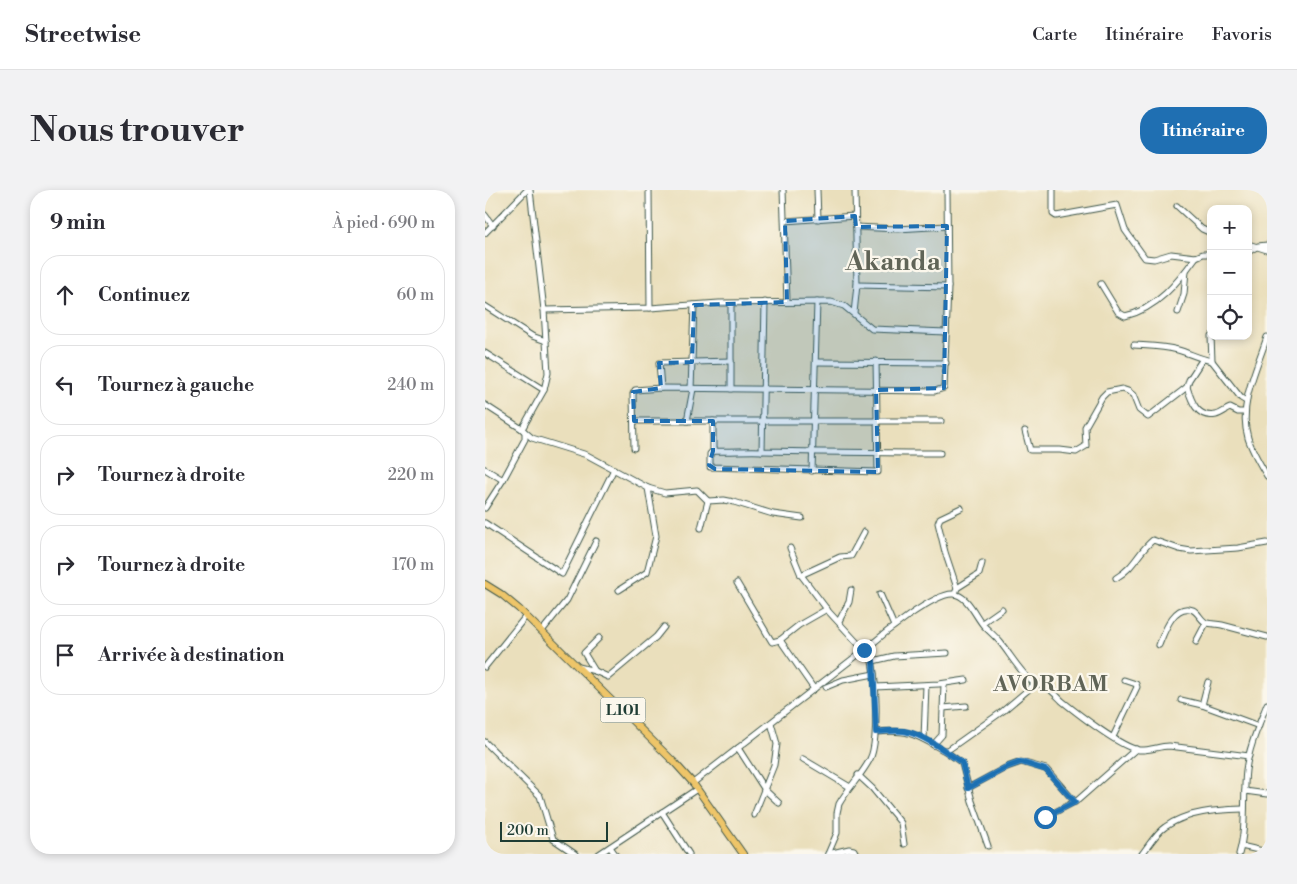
<!DOCTYPE html>
<html lang="fr">
<meta charset="utf-8">
<style>
:root{--surface:#fff;--page:#f2f2f3;--text:#2b2b33;--muted:#7c7c81;--line:#e1e1e2;--accent:#1f6fb2}
body{margin:0;font-family:"Libre Bodoni",serif;background:var(--page);color:var(--text)}
.controls{position:absolute;right:15px;top:15px;display:grid;overflow:hidden;border-radius:10px;box-shadow:0 2px 8px #0003}
.controls button{width:45px;height:45px;display:grid;place-items:center;padding:0;border:0;border-bottom:1px solid var(--line);background:var(--surface);color:var(--text);font:25px sans-serif}
.scale{position:absolute;left:15px;bottom:12px;width:108px;box-sizing:border-box;padding-left:5px;border:2px solid #1f3d34;border-top:0;font-size:14px;line-height:18px;white-space:nowrap;color:#1f3d34;-webkit-text-stroke:4px #fbf7ec;paint-order:stroke}
.stop{position:absolute;width:15px;height:15px;margin:-11px;border:4px solid #1f6fb2;border-radius:50%;background:#fff}
.stop.end{background:#1f6fb2;border-color:#fff;box-shadow:0 1px 5px #0008}
.list{margin:0;padding:0;list-style:none}
h2{display:flex;justify-content:space-between;align-items:center;height:65px;margin:0;padding:0 20px;font-size:21px}
h2 small{font-size:16px;font-weight:400;color:var(--muted)}
.list li{display:grid;grid-template-columns:32px 1fr auto;gap:15px;align-items:center;box-sizing:border-box;height:80px;margin:0 10px 10px;padding:0 10px;border:1px solid var(--line);border-radius:20px}
.list b{display:block;font-size:19px;white-space:nowrap}
.list em{font-size:16px;font-style:normal;color:var(--muted)}
.icon{flex:none;width:28px;height:28px;fill:none;stroke:currentColor;stroke-width:2;stroke-linecap:round;stroke-linejoin:round}
.map{position:relative;flex:none;width:782px;height:664px;overflow:hidden;border-radius:20px}
header{display:flex;align-items:center;gap:30px;box-sizing:border-box;height:70px;padding:0 25px;background:var(--surface);border-bottom:1px solid var(--line)}
header strong{font-size:24px}
nav{display:flex;gap:28px;margin-inline-start:auto;font-size:18px}
.intro{display:flex;align-items:center;justify-content:space-between;box-sizing:border-box;height:120px;padding:0 30px}
h1{margin:0;font-size:35px}
.button{padding:12px 22px;border-radius:20px;background:var(--accent);color:#fff;font-size:18px;font-weight:700}
main{display:flex;gap:30px;padding:0 30px}
aside{flex:1;background:var(--surface);border-radius:20px;box-shadow:0 2px 8px #0003}
.map>svg:first-child{display:block}
.lines{fill:none;stroke-linecap:round;stroke-linejoin:round}
.minor-casing{stroke:#3d5548;stroke-width:7}
.major-casing{stroke:#3d5548;stroke-width:8}
.minor{stroke:#fff;stroke-width:5}
.major{stroke:#eec569;stroke-width:6}
.route{stroke:#1f6fb2;stroke-width:6}
.marked{fill:#1f6fb2;fill-opacity:0.2;stroke:#1f6fb2;stroke-width:4;stroke-dasharray:10 6;stroke-linejoin:round}
.labels{text-anchor:middle;dominant-baseline:central;stroke-width:4.5;stroke-linejoin:round;paint-order:stroke}
.shield{fill:#fbf7ec;stroke:#61756b;stroke-width:1}
.shield-label{font-size:15px;font-weight:bold;fill:#1f3d34}
.district-label{font-size:21px;font-weight:bold;letter-spacing:1px;fill:#606457;stroke:#fbf7ec}
.town-label{font-size:26px;font-weight:bold;fill:#606457;stroke:#fbf7ec}
</style>
<header>
<strong>Streetwise</strong>
<nav><a>Carte</a><a>Itinéraire</a><a>Favoris</a></nav>
</header>
<div class="intro"><h1>Nous trouver</h1><a class="button">Itinéraire</a></div>
<main>
<aside>
<h2>9 min<small>À pied · 690 m</small></h2>
<ul class="list">
<li><svg class="icon" aria-label="ahead" viewBox="0 0 24 24"><path d="M12 20V5M6 11l6-6 6 6"/></svg><div><b>Continuez</b></div><em>60 m</em></li>
<li><svg class="icon" aria-label="left" viewBox="0 0 24 24"><path d="M17 20v-9H6M10 6l-5 5 5 5"/></svg><div><b>Tournez à gauche</b></div><em>240 m</em></li>
<li><svg class="icon" aria-label="right" viewBox="0 0 24 24"><path d="M7 20v-9h11M14 6l5 5-5 5"/></svg><div><b>Tournez à droite</b></div><em>220 m</em></li>
<li><svg class="icon" aria-label="right" viewBox="0 0 24 24"><path d="M7 20v-9h11M14 6l5 5-5 5"/></svg><div><b>Tournez à droite</b></div><em>170 m</em></li>
<li><svg class="icon" aria-label="arrive" viewBox="0 0 24 24"><path d="M6 21V4h12l-3 4 3 4H6"/></svg><div><b>Arrivée à destination</b></div></li>
</ul>
</aside>
<div class="map">
<svg width="782" height="664" viewBox="0 0 782 664">
<rect width="100%" height="100%" fill="#fbf7ec"/>
<filter id="ink" filterUnits="userSpaceOnUse"><feTurbulence type="fractalNoise" baseFrequency=".02" numOctaves="2"/><feDisplacementMap in="SourceGraphic" scale="10" xChannelSelector="R" yChannelSelector="G"/><feConvolveMatrix kernelMatrix="1 2 1 2 8 2 1 2 1" color-interpolation-filters="sRGB"/></filter>
<filter id="wash" filterUnits="userSpaceOnUse"><feTurbulence type="fractalNoise" baseFrequency=".0096" numOctaves="4" result="noise"/><feDisplacementMap in="SourceGraphic" scale="20" xChannelSelector="R" yChannelSelector="G"/><feGaussianBlur stdDeviation="1.12" result="paint"/><feColorMatrix in="noise" values="0 0 0 0 0 0 0 0 0 0 0 0 0 0 0 0 0 1.4 0 .05"/><feComposite in="paint" operator="in"/></filter>
<g filter="url(#wash)">
<rect width="100%" height="100%" fill="#eadfbc"/>
</g>
<g filter="url(#ink)">
<g class="lines">
<defs>
<g id="minor">
<path d="M164 0 165 118"/>
<path d="M298 0 302 112"/>
<path d="M332 0 333 29"/>
<path d="M568 0V24L571 26 632 15 640 40 660 68 669 69 686 64 711 67 718 64H726"/>
<path d="M692 16 717 39 726 43"/>
<path d="M0 25 8 36"/>
<path d="M300 31 370 26"/>
<path d="M371 37 413 39 462 36"/>
<path d="M0 43 42 0"/>
<path d="M763 54 782 60"/>
<path d="M763 62 773 56 782 55"/>
<path d="M616 94 633 122 640 126C672 119 693 92 711 67"/>
<path d="M372 95 463 97"/>
<path d="M0 116 47 146 61 151"/>
<path d="M59 120 165 118 234 113 346 112 359 116 387 139 461 142"/>
<path d="M693 122 699 104 701 81"/>
<path d="M369 123 372 95 370 0"/>
<path d="M726 146 727 171 756 208 761 211"/>
<path d="M782 147C772 178 753 214 763 248 767 261 775 274 782 286"/>
<path d="M649 155C663 156 678 156 693 160 704 163 715 169 727 171"/>
<path d="M0 163 59 200"/>
<path d="M391 171 393 282 225 277V264L228 261C245 262 262 260 278 261 337 262 396 263 455 263"/>
<path d="M331 172 461 173"/>
<path d="M702 197C706 210 712 229 731 225 736 224 740 220 745 218L753 222H760"/>
<path d="M176 198 174 173 246 171"/>
<path d="M206 199 209 115"/>
<path d="M246 199V114"/>
<path d="M0 215 37 239"/>
<path d="M149 231H456"/>
<path d="M202 231 208 199"/>
<path d="M228 231V261"/>
<path d="M540 241 545 260H575L591 262 601 256 600 237 617 207 622 202 637 199 643 201 648 205 654 220 663 227 702 197 704 190 717 170"/>
<path d="M40 242 47 248 102 265 163 298 180 303 212 300 223 311 239 310 249 312 288 324 317 328"/>
<path d="M149 258 148 204 150 200 176 198 450 201 459 198 463 97 462 0"/>
<path d="M277 261 280 112"/>
<path d="M0 279 18 290"/>
<path d="M327 281 332 112"/>
<path d="M0 318 18 290 40 249V242L37 239 59 200 63 183 59 120 45 0"/>
<path d="M0 333 77 384 129 279"/>
<path d="M216 338 223 311"/>
<path d="M305 358 316 385 344 422 379 460 380 459"/>
<path d="M316 385 355 367 366 366 379 342"/>
<path d="M631 388C650 377 653 362 668 350L694 359 706 361 753 358 782 353"/>
<path d="M252 393 287 452 295 450 314 435 342 419"/>
<path d="M472 398 494 384 497 373"/>
<path d="M134 400 162 382 171 346 163 298"/>
<path d="M395 404 409 436"/>
<path d="M470 404 472 398 460 362 453 333 455 328 476 318"/>
<path d="M354 431 364 412 366 400"/>
<path d="M497 433 517 419"/>
<path d="M57 441 82 410 111 351"/>
<path d="M295 450 329 499"/>
<path d="M711 452 721 433"/>
<path d="M674 455C679 443 689 412 708 420 714 423 716 431 722 433 727 434 732 434 737 435 752 439 767 443 782 447"/>
<path d="M388 471 409 466 462 463"/>
<path d="M0 477 41 426"/>
<path d="M94 477 110 481 123 487 171 447 179 437"/>
<path d="M110 481 99 463 114 448"/>
<path d="M341 497 358 490 389 484"/>
<path d="M390 497 454 494 481 490"/>
<path d="M696 510 717 515 774 536"/>
<path d="M717 515 723 492"/>
<path d="M458 518 481 516"/>
<path d="M391 542C424 539 430 544 458 560H463L518 521 550 494"/>
<path d="M628 547 652 497 651 494 639 490"/>
<path d="M439 549 441 495"/>
<path d="M0 552 55 606 68 649 90 664"/>
<path d="M448 555 457 545 459 494"/>
<path d="M253 558 280 600 294 613"/>
<path d="M460 561 477 573 487 611 503 656"/>
<path d="M318 569 365 597"/>
<path d="M373 585 387 598 416 633 419 654"/>
<path d="M208 593 379 460"/>
<path d="M483 598 522 577 536 572 561 579 590 612"/>
<path d="M760 601 782 604"/>
<path d="M177 622 204 664"/>
<path d="M269 625 289 575 292 554 286 533"/>
<path d="M561 627 593 610 651 559"/>
<path d="M756 656 782 662"/>
<path d="M125 657 130 664"/>
<path d="M114 664 212 599"/>
<path d="M343 664 352 643V623L354 614C363 598 377 585 385 569 394 553 393 473 382 458 397 445 449 403 468 404 483 405 490 426 499 436 504 441 510 446 515 452 525 464 536 484 549 493 552 495 556 495 560 496 566 499 572 506 577 511 592 523 637 558 654 560 664 561 674 556 684 556L764 566"/>
<path d="M343 664 364 659 369 660 371 664"/>
<path d="M657 664C664 655 671 643 680 637 702 621 733 620 759 619"/>
<path d="M754 664C762 636 758 608 761 580 764 557 774 535 782 514"/>
</g>
<path id="major" d="M0 394 16 404 34 419 189 572 208 593 258 664"/>
</defs>
<use href="#minor" class="minor-casing"/>
<use href="#major" class="major-casing"/>
<use href="#minor" class="minor"/>
<use href="#major" class="major"/>
</g>
</g>
<g class="lines" filter="url(#ink)">
<path class="route" d="M379 460 382 458 388 471 391 542C400 541 410 540 419 541 438 544 462 562 477 573L483 598 522 577 536 572 561 580 590 612 560 627"/>
</g>
<path class="marked" d="M370 26 371 37 462 36 459 198 391 200 393 282 230 279 224 275 228 261V231H149L148 202 176 198 174 173 207 172 209 115 302 112 300 31Z"/>
<g class="labels">
<rect class="shield" x="115.5" y="507.5" width="45" height="25" rx="4"/>
<g class="shield-label">
<text x="138" y="520">L101</text>
</g>
<g class="district-label">
<text x="566" y="495">AVORBAM</text>
</g>
<g class="town-label">
<text x="408" y="72">Akanda</text>
</g>
</g>
</svg>
<div class="controls">
<button>+</button>
<button>−</button>
<button><svg class="icon" aria-label="locate" viewBox="0 0 24 24"><circle cx="12" cy="12" r="6"/><path d="M12 2v4M12 18v4M2 12h4M18 12h4"/></svg></button>
</div>
<div class="scale">200 m</div>
<div class="stop" style="left:560px;top:627px"></div>
<div class="stop end" style="left:379px;top:460px"></div>
</div>
</main>
